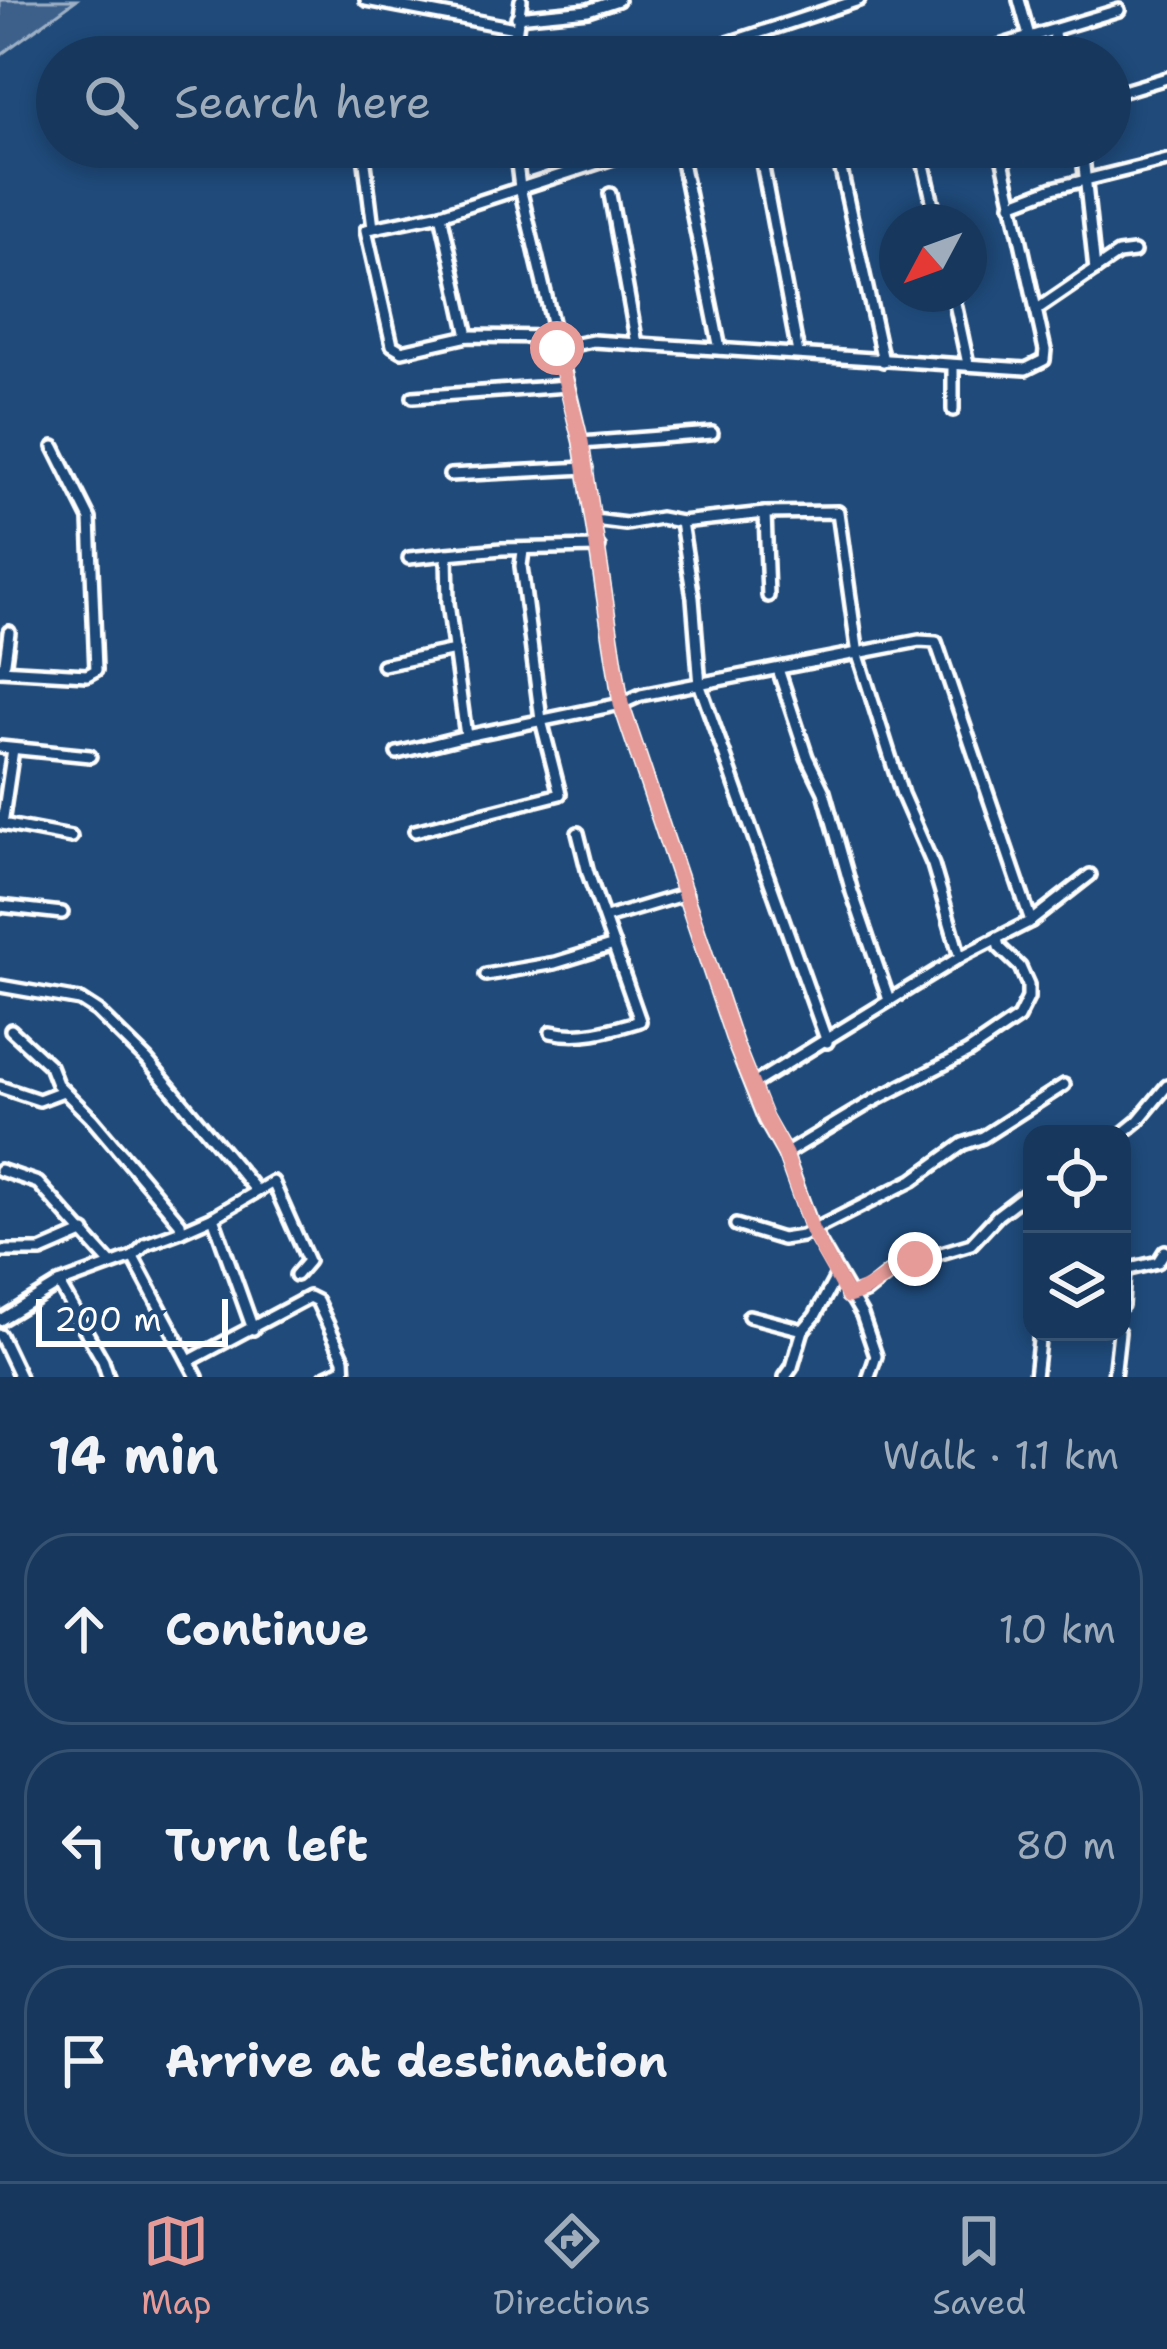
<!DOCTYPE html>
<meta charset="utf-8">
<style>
:root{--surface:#17385c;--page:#244365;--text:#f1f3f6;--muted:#9eacbb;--line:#365272;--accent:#e69b98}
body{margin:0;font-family:"Shantell Sans",sans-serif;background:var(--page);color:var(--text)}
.controls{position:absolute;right:36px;bottom:36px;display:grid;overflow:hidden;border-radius:24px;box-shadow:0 6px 18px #0003}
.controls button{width:108px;height:108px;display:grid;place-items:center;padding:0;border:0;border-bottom:3px solid var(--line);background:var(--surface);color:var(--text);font:60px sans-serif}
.compass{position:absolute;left:879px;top:204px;width:108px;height:108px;border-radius:50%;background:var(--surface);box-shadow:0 6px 18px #0003;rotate:229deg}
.scale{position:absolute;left:36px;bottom:30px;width:192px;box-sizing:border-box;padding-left:12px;border:6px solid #fff;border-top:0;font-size:33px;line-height:42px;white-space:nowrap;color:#fff;-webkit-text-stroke:9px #1f4a7a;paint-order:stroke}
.stop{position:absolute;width:36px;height:36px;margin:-27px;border:9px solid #e69b98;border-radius:50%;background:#fff}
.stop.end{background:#e69b98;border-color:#fff;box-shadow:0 3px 12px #0008}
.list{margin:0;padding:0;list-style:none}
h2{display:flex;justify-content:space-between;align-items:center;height:156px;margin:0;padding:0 48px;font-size:51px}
h2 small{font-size:39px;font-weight:400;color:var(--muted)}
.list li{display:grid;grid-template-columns:78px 1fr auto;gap:36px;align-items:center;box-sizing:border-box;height:192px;margin:0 24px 24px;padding:0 24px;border:3px solid var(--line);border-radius:48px}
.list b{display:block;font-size:45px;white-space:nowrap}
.list em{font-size:39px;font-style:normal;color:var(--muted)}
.icon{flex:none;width:66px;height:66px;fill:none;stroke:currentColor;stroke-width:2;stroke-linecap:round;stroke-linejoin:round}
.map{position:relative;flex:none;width:1167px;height:1377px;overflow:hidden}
.search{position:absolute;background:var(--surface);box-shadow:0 6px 18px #0003;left:36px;right:36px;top:36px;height:132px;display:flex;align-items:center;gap:30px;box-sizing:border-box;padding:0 42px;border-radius:66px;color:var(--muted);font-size:45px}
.sheet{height:804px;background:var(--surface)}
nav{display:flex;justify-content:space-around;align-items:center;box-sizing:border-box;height:168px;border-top:3px solid var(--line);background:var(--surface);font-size:33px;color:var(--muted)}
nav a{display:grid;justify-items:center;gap:6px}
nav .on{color:var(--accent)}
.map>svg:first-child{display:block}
.green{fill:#3c618b;stroke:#9eb0c5;stroke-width:3}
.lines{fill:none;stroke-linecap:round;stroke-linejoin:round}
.minor-casing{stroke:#fff;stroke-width:18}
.minor{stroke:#1f4a7a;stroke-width:9}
.route{stroke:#e69b98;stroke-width:15}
</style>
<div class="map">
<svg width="1167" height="1377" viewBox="0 0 1167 1377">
<rect width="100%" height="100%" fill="#1f4a7a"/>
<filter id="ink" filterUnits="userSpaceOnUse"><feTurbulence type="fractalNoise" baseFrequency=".00833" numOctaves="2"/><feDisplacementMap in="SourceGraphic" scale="24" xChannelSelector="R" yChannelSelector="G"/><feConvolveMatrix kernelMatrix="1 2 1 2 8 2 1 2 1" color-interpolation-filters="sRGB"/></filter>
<g filter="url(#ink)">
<path class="green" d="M0 0H76L0 55Z"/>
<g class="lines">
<defs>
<g id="minor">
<path d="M366 0 515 28"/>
<path d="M1019 0 1029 36"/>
<path d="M517 17 588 10 618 0"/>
<path d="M1053 31 1061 57"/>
<path d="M513 57 521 0"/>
<path d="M685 57 859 0"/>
<path d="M963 57 1119 10"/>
<path d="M1110 95 1167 78"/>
<path d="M319 147 363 153"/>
<path d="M363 147 373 228 366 230 392 345 402 351 468 336 554 337"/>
<path d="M515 147 520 188 581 443 621 704 736 1046 765 1119 785 1154 813 1231 862 1315 876 1356 869 1377"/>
<path d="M679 147 720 349"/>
<path d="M759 147 798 353"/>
<path d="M836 147 883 361"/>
<path d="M920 147 937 222"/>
<path d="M1082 147 1095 270"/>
<path d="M610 194 637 344"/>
<path d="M1011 204 1053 188 1167 160"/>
<path d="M441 214 468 336"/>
<path d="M373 228 441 214 647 147"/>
<path d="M953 294 968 364"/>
<path d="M1036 310 1118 254 1134 252"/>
<path d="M557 348 593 341 1026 369 1044 360 1045 350 1000 147"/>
<path d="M413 397 567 386"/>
<path d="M953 410V365"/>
<path d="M581 443 712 433"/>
<path d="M450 475 586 468"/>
<path d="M765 513 768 596"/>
<path d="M594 520 626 524 660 518 681 522 765 513 838 512 858 655 902 794 933 865 960 957"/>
<path d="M681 522 693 598 700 686 827 1042"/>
<path d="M599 547 502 549 447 554 448 603 466 736 621 704 641 695 919 641 936 642 1031 921"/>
<path d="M409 558 447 554"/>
<path d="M383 665 455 650"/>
<path d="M778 669 807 757 824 792 852 892 889 1000"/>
<path d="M0 670 87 675 96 670 90 519 54 447"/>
<path d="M0 670 5 662 9 632"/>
<path d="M0 747 90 756"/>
<path d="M13 749 2 824 71 837"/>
<path d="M397 753 466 736"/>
<path d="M415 831 560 794 541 720 521 566 523 551"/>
<path d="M0 906 62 913"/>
<path d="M606 918 686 894"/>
<path d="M486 975 555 963 614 945"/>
<path d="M0 986 80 1000 97 1011 147 1060 256 1190"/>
<path d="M11 1030 50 1066 57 1084 92 1119 180 1223 181 1231 213 1217"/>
<path d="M551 1032C582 1039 610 1030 640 1021L588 873 578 833"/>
<path d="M752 1085 960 957 1031 921 1090 875"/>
<path d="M0 1087 39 1100 63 1091"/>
<path d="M1122 1134 1138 1121 1167 1086"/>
<path d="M785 1154 873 1101 968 1052 1018 1018 1028 998V985L1020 967 999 947 997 939"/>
<path d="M0 1170 38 1183 110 1263"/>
<path d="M736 1225 782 1239 802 1236 913 1180 963 1144 983 1137 1064 1085"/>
<path d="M0 1251H41L85 1232"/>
<path d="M133 1257 197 1377"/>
<path d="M1125 1270 1158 1262 1165 1251"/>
<path d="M59 1284 103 1361 108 1377"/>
<path d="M848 1296 866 1292 898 1266 971 1244 998 1215 1032 1189"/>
<path d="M1122 1305 1124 1269"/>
<path d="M749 1316 803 1330 792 1367 785 1377"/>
<path d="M0 1320 59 1284 133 1257 146 1244 181 1231"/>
<path d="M253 1329 213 1217 273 1182 308 1261 296 1275"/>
<path d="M803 1330 815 1316 836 1277"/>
<path d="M0 1335 20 1377"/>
<path d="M189 1361 309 1297 317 1301 344 1359 345 1377"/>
<path d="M325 1377 342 1369"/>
<path d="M1035 1377 1040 1332"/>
<path d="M1114 1377 1119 1332"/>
</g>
</defs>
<use href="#minor" class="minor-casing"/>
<use href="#minor" class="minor"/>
</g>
</g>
<g class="lines" filter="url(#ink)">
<path class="route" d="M557 348 581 442 621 704 736 1046 766 1119 785 1154 812 1231 848 1296C875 1289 890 1269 915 1259"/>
</g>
</svg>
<div class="controls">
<button><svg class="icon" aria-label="locate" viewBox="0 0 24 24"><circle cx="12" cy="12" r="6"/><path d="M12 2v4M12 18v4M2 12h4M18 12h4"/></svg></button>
<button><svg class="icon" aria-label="layers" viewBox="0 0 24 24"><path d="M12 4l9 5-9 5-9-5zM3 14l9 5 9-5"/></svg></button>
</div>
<svg class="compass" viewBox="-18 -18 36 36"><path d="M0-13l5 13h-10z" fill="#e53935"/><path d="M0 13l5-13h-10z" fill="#9eacbb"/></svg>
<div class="scale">200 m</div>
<div class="stop" style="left:557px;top:348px"></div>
<div class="stop end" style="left:915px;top:1259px"></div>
<div class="search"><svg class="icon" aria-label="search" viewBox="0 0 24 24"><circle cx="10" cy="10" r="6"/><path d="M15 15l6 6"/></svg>Search here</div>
</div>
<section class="sheet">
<h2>14 min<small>Walk · 1.1 km</small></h2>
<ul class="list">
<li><svg class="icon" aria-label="ahead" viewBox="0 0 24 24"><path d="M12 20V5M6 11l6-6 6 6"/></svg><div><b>Continue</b></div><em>1.0 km</em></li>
<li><svg class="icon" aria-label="left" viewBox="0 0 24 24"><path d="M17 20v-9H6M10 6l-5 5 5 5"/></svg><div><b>Turn left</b></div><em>80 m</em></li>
<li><svg class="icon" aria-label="arrive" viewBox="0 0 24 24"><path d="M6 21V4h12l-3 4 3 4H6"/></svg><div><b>Arrive at destination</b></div></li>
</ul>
</section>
<nav>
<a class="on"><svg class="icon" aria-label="map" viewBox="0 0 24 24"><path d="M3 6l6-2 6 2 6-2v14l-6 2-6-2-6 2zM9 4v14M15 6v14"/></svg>Map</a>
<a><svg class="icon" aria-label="directions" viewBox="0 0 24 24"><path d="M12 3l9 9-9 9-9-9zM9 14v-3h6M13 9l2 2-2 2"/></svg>Directions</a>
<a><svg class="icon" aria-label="saved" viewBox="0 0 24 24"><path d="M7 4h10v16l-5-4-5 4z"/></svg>Saved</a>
</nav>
